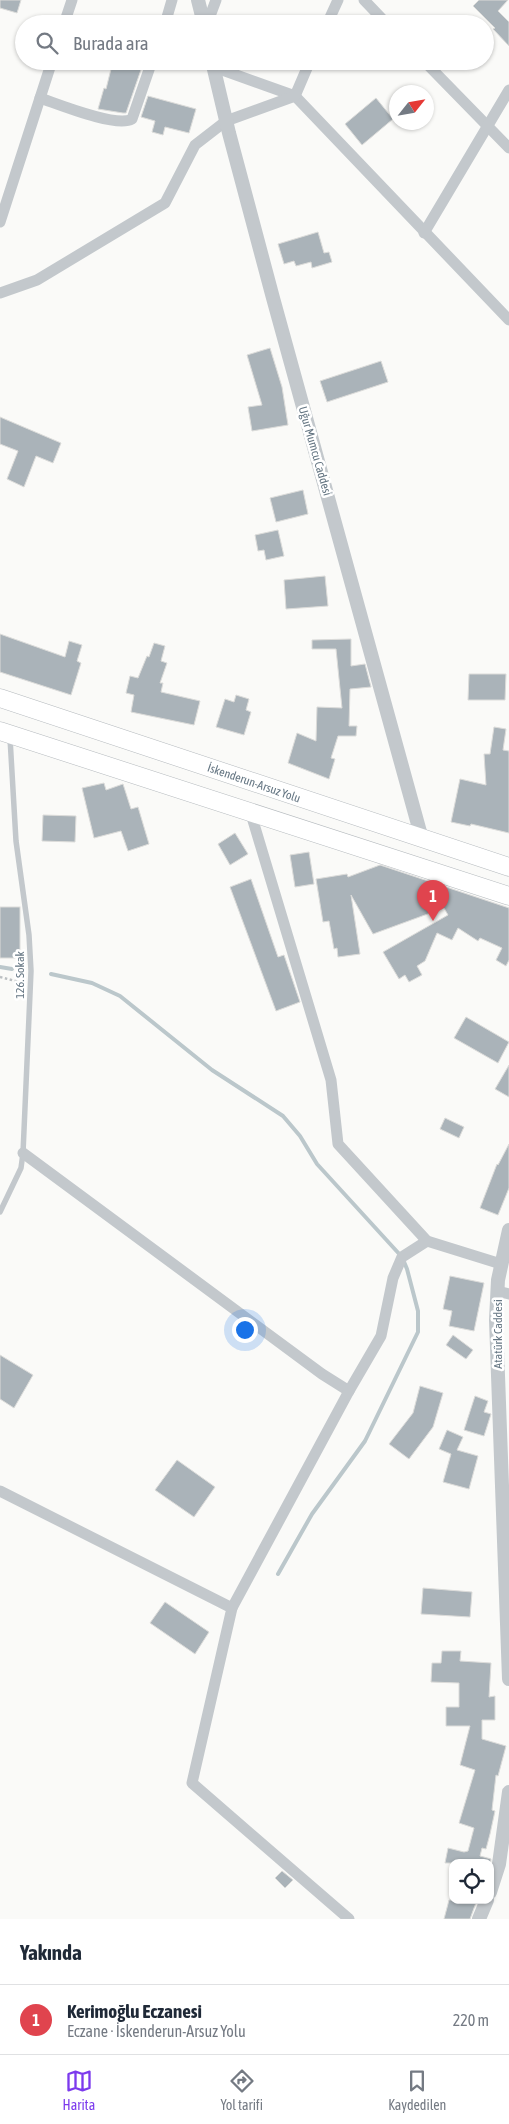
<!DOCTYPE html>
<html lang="tr">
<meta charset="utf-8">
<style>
:root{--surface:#fff;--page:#f6f6f7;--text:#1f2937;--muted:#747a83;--line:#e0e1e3;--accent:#7c3aed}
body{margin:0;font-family:"Asap Condensed",sans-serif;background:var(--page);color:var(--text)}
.controls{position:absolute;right:15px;bottom:15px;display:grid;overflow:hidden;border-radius:10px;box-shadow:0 1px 4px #0004}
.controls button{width:45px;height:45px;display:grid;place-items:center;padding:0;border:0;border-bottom:1px solid var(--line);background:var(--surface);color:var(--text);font:25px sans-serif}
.compass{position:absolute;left:389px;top:85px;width:45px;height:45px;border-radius:50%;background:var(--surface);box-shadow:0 1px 4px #0004;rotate:59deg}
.you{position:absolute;left:244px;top:1329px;width:18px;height:18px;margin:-12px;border:4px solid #fff;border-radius:50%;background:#1a73e8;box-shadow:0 0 0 8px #1a73e833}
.badge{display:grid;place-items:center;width:32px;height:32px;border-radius:50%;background:var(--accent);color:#fff;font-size:16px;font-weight:700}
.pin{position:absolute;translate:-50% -41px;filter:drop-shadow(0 1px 2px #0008)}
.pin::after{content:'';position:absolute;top:26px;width:18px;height:15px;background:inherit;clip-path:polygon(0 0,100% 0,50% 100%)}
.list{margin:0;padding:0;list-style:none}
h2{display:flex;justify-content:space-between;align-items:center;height:65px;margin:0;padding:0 20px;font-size:21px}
h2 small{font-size:16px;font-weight:400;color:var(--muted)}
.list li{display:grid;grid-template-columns:32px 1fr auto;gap:15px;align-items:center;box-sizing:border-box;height:70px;padding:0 20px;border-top:1px solid var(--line)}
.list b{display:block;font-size:19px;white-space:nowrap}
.list p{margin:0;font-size:16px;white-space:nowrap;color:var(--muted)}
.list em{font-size:16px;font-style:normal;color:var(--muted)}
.icon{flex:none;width:28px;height:28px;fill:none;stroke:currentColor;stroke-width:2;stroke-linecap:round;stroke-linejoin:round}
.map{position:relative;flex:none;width:509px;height:1919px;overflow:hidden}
.search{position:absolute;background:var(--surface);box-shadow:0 1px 4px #0004;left:15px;right:15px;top:15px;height:55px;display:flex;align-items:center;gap:12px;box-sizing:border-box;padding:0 18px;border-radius:28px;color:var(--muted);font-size:19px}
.sheet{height:135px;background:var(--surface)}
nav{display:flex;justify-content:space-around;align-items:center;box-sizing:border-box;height:70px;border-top:1px solid var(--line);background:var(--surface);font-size:14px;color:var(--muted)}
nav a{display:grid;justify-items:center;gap:2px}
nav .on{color:var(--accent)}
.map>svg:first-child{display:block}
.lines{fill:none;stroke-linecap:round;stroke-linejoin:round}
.stream{stroke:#bbc7cb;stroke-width:4}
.building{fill:#aab3b9;stroke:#dcdcda}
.primary-casing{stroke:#b5babe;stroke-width:19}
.path{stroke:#bbbfc2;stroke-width:2.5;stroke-dasharray:2.5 2.5;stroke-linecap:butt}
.service{stroke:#c3c8cc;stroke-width:5.5}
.minor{stroke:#c3c8cc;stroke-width:11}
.tertiary{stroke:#c3c8cc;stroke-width:14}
.primary{stroke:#fff;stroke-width:18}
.labels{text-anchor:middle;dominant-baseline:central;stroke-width:5;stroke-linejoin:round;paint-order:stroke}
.street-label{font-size:12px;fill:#657683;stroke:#fff}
</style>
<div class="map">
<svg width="509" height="1919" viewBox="0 0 509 1919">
<rect width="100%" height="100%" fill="#fafaf8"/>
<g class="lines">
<g class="stream">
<path d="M0 967 12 969"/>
<path d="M51 974 92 983 120 996 212 1070 283 1116 300 1136 317 1164 402 1257 407 1269 418 1311V1332L365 1441 312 1514 278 1574"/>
</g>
</g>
<g class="building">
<path d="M0 0H21L17 13 0 8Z"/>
<path d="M479 0H508L498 11 509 22V46L493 29 495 28 473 6Z"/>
<path d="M113 61H131L143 64 126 113H123L98 109 104 88 106 89Z"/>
<path d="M148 96 196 109 189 133 165 127 163 135 152 132 155 121 141 117Z"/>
<path d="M376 98 393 119 362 145 345 124Z"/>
<path d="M318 232 324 253 329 252 332 262 312 268 311 262 296 266 294 261 284 264 278 244Z"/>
<path d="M270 348 282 387 288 425 252 431 248 407 262 405 247 355Z"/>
<path d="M381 361 388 382 327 402 320 381Z"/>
<path d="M0 417 61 443 53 463 36 456 24 487 7 479 18 451 0 444Z"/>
<path d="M303 490 308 514 276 522 270 498Z"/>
<path d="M278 530 284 556 266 560 264 550 258 551 255 535Z"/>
<path d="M325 576 328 606 286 609 284 580Z"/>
<path d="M0 634 65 657 69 641 82 645 77 661 81 663 71 695 0 672Z"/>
<path d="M351 639V666L365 664 371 687 350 689 349 726H357L356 736H338L331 758 335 759 329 779 288 763 297 733 316 741 317 707 342 708 336 649H312V640Z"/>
<path d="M154 643 165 646 161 661 167 663 160 683H163L161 692 200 701 194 725 131 712 134 695 126 693 130 676 138 678 147 656 149 657Z"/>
<path d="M469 674H506L505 700H468Z"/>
<path d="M236 695 249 699 246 710 251 712 244 735 216 727 225 699 234 702Z"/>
<path d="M494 727 506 729 503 750 509 751V833L471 824 470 826 451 822 460 779 486 785 484 754H490Z"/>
<path d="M104 783 106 790 123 784 131 809 138 807 149 844 128 851 121 831 94 838 82 788Z"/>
<path d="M43 815 76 816 75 842 42 841Z"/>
<path d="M235 833 248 854 230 865 218 844Z"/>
<path d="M309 852 314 884 295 887 290 855Z"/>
<path d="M380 865 509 908V960L506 966 496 960 502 948 480 938 478 941 458 928 452 940 437 933 425 961 417 966 422 975 409 982 405 975 399 979 383 952 448 915 444 908 373 934 351 895 360 954 338 957 337 948 334 949 329 921 323 922 316 879 347 874 348 877Z"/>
<path d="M251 879 278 957 284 955 300 1002 276 1011 230 887Z"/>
<rect x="0" y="907" width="20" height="51"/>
<path d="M466 1017 509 1042 498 1063 454 1038Z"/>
<path d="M509 1065V1097L495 1089Z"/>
<path d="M445 1118 464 1127 459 1138 440 1129Z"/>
<path d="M509 1144V1188L498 1215 480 1208 497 1164 498 1165Z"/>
<path d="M450 1276 484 1283 474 1331 449 1326 452 1311 443 1309Z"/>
<path d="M453 1335 473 1350 466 1359 446 1345Z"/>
<path d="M0 1355 33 1375 14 1408 0 1399Z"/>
<path d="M420 1386 443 1393 433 1427 409 1459 389 1444 413 1413Z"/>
<path d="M475 1396 488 1401 484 1412 491 1414 484 1436 464 1430Z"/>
<path d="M447 1430 463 1437 457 1450 478 1456 469 1489 443 1482 451 1454 439 1449Z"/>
<path d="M177 1460 215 1487 194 1517 155 1490Z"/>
<path d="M423 1588 472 1592 470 1617 421 1614Z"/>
<path d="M165 1602 209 1632 195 1654 150 1623Z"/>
<path d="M442 1651H461L460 1661 491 1663 489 1697 495 1696V1720H482V1739L506 1746 498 1776 496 1775 492 1810 495 1811 490 1834 486 1849 482 1848 480 1856 491 1859 490 1863H445L448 1848 464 1852 468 1851 474 1828 459 1823 475 1770 460 1765 470 1726H446V1707H459V1683L431 1682 432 1663H441Z"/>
<path d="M282 1871 293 1880 285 1888 275 1878Z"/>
<path d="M449 1900H477L470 1919H444Z"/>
</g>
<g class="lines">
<defs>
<g id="primary">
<path d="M0 698 509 867"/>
<path d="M0 731 509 896"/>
</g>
</defs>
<use href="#primary" class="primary-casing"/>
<path class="path" d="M0 977 23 983"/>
<path class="service" d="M0 1212 21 1168 23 1153 31 971 29 935 16 841 10 738"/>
<g class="minor">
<path d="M364 0 387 24"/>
<path d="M64 24 72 0"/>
<path d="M165 24 172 0"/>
<path d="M207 24 216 0"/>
<path d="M327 24 338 0"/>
<path d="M424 61 509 148"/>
<path d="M214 67 295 96 509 320"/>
<path d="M40 98C58 104 116 128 132 119L152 61"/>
<path d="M0 222 52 61"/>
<path d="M424 233 509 90"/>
<path d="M0 293 37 280 165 203 195 145 226 121 295 96 310 61"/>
<path d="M251 814 331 1080 338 1144 427 1241 501 1264"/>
<path d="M23 1153 322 1374 349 1391"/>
<path d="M497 1291 509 1294"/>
<path d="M0 1491 232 1608 192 1783 349 1919"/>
<path d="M232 1608 349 1391 381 1336 393 1278 402 1257 427 1241"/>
</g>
<g class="tertiary">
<path d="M198 0 204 24"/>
<path d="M212 61 229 133 273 298 422 839"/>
<path d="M509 1230 498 1280 496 1320 509 1679"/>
<path d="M490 1892 499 1864 509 1792"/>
<path d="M479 1919 487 1900"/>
</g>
<use href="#primary" class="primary"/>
</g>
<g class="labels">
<g class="street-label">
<text transform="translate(315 451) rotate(74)">Uğur Mumcu Caddesi</text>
<text transform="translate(254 783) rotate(19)">İskenderun-Arsuz Yolu</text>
<text transform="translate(20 975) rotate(-90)">126. Sokak</text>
<text transform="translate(498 1334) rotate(-90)">Atatürk Caddesi</text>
</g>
</g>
</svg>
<div class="controls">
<button><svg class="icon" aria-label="locate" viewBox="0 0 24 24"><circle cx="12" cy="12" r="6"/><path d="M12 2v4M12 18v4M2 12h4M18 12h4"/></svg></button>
</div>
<svg class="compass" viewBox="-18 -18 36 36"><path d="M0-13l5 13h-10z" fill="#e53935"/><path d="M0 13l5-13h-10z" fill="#747a83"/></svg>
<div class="you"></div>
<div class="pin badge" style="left:433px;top:921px;background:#e0444e">1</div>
<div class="search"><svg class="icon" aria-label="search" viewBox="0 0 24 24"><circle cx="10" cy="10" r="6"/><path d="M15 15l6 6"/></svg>Burada ara</div>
</div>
<section class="sheet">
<h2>Yakında<small></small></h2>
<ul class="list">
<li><span class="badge" style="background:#e0444e">1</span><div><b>Kerimoğlu Eczanesi</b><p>Eczane · İskenderun-Arsuz Yolu</p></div><em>220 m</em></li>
</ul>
</section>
<nav>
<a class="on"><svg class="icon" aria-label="map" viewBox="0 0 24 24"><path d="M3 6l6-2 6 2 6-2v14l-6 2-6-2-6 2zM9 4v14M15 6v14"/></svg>Harita</a>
<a><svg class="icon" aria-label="directions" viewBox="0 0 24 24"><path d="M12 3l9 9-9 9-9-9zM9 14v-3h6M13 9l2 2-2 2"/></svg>Yol tarifi</a>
<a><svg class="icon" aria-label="saved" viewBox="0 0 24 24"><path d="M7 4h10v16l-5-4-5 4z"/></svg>Kaydedilen</a>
</nav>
